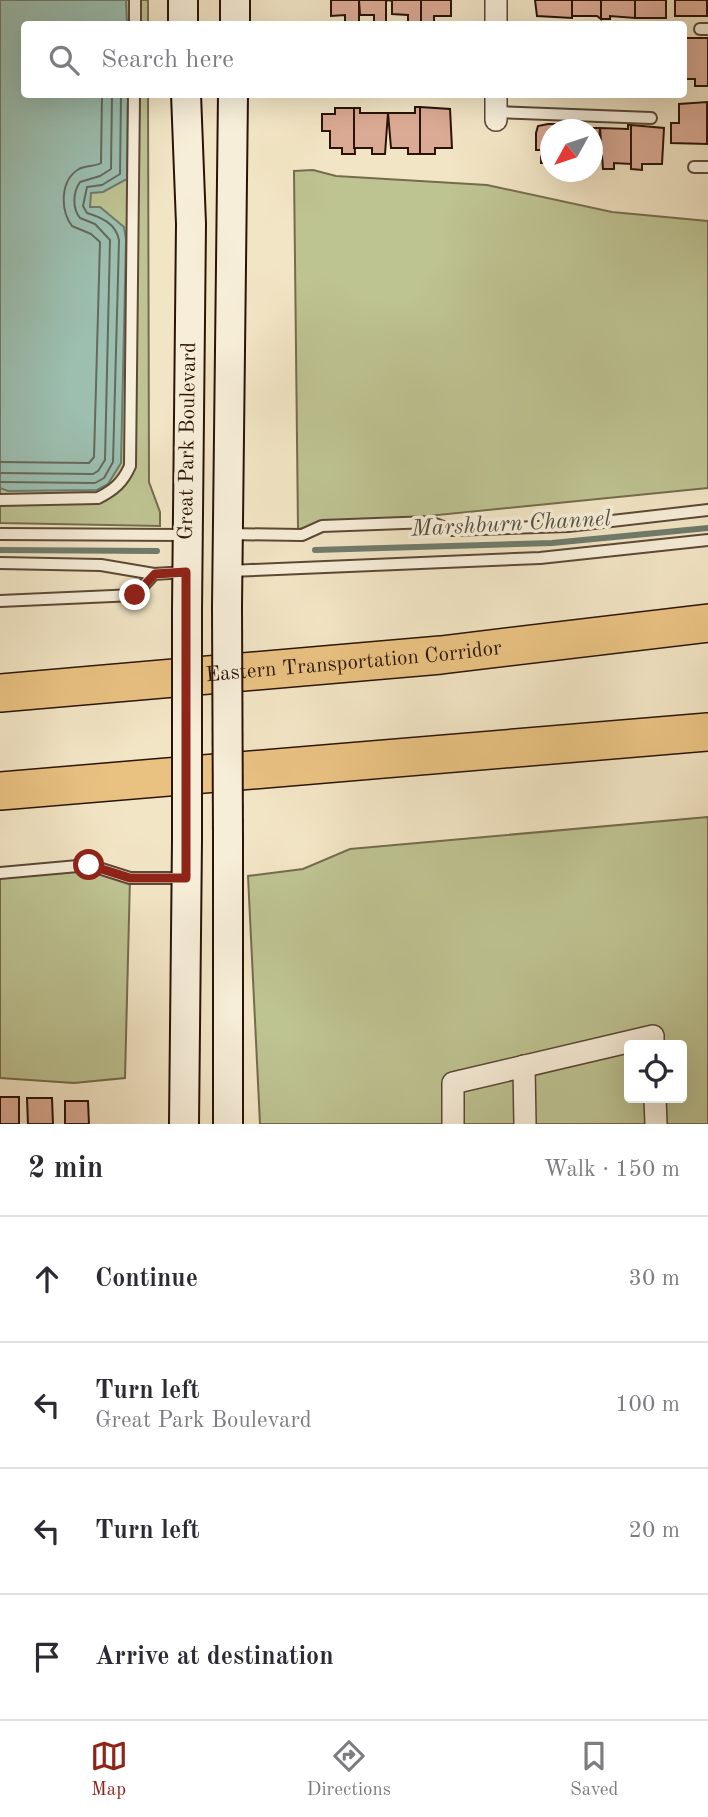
<!DOCTYPE html>
<meta charset="utf-8">
<style>
:root{--surface:#fff;--page:#f2f2f3;--text:#2b2b33;--muted:#7c7c81;--line:#e1e1e2;--accent:#8f2418}
body{margin:0;font-family:"Old Standard TT",serif;background:var(--page);color:var(--text)}
.controls{position:absolute;right:21px;bottom:21px;display:grid;overflow:hidden;border-radius:7px;box-shadow:0 7px 28px #0002}
.controls button{width:63px;height:63px;display:grid;place-items:center;padding:0;border:0;border-bottom:2px solid var(--line);background:var(--surface);color:var(--text);font:35px sans-serif}
.compass{position:absolute;left:540px;top:119px;width:63px;height:63px;border-radius:50%;background:var(--surface);box-shadow:0 7px 28px #0002;rotate:230deg}
.stop{position:absolute;width:21px;height:21px;margin:-16px;border:5px solid #8f2418;border-radius:50%;background:#fff}
.stop.end{background:#8f2418;border-color:#fff;box-shadow:0 2px 7px #0008}
.list{margin:0;padding:0;list-style:none}
h2{display:flex;justify-content:space-between;align-items:center;height:91px;margin:0;padding:0 28px;font-size:30px}
h2 small{font-size:23px;font-weight:400;color:var(--muted)}
.list li{display:grid;grid-template-columns:46px 1fr auto;gap:21px;align-items:center;box-sizing:border-box;height:126px;padding:0 28px;border-top:2px solid var(--line)}
.list b{display:block;font-size:26px;white-space:nowrap}
.list p{margin:0;font-size:23px;white-space:nowrap;color:var(--muted)}
.list em{font-size:23px;font-style:normal;color:var(--muted)}
.icon{flex:none;width:38px;height:38px;fill:none;stroke:currentColor;stroke-width:2;stroke-linecap:round;stroke-linejoin:round}
.map{position:relative;flex:none;width:708px;height:1124px;overflow:hidden}
.search{position:absolute;background:var(--surface);box-shadow:0 7px 28px #0002;left:21px;right:21px;top:21px;height:77px;display:flex;align-items:center;gap:18px;box-sizing:border-box;padding:0 24px;border-radius:7px;color:var(--muted);font-size:26px}
.sheet{height:595px;background:var(--surface)}
nav{display:flex;justify-content:space-around;align-items:center;box-sizing:border-box;height:98px;border-top:2px solid var(--line);background:var(--surface);font-size:19px;color:var(--muted)}
nav a{display:grid;justify-items:center;gap:4px}
nav .on{color:var(--accent)}
.map>svg:first-child{display:block}
.green{fill:#bec392;stroke:#746c4c;stroke-width:2;fill-rule:evenodd}
.water{fill:#9cbfb0;stroke:#6f7b6c;stroke-width:2}
.lines{fill:none;stroke-linecap:round;stroke-linejoin:round}
.shore{stroke:#646a5c;stroke-width:2}
.stream{stroke:#6f7b6c;stroke-width:6}
.building{fill:#dbaa94;stroke:#2b1407;stroke-width:2}
.lane-casing{stroke:#5d4836;stroke-width:14}
.street-casing{stroke:#5d4836;stroke-width:24}
.secondary-casing{stroke:#2b1407;stroke-width:32}
.highway-casing{stroke:#2b1407;stroke-width:40}
.lane{stroke:#f7eed9;stroke-width:10}
.street{stroke:#f7eed9;stroke-width:21}
.secondary{stroke:#f7eed9;stroke-width:28}
.highway{stroke:#e9c282;stroke-width:37}
.secondary-bridge-casing{stroke:#2b1407;stroke-width:32;stroke-linecap:butt}
.secondary-bridge{stroke:#f7eed9;stroke-width:28}
.route{stroke:#8f2418;stroke-width:9}
.labels{text-anchor:middle;dominant-baseline:central;stroke-width:7;stroke-linejoin:round;paint-order:stroke}
.street-label{font-size:21px;fill:#2b1407;stroke:#f7eed9}
.water-label{font-size:23px;font-style:italic;fill:#535042;stroke:#f7eed9}
</style>
<div class="map">
<svg width="708" height="1124" viewBox="0 0 708 1124">
<rect width="100%" height="100%" fill="#f2e5c5"/>
<filter id="stains"><feTurbulence type="fractalNoise" baseFrequency=".00286" numOctaves="4"/><feColorMatrix values="0 0 0 0 .2 0 0 0 0 .09 0 0 0 0 .02 0 0 0 .5 -.17"/></filter>
<radialGradient id="worn" r=".72"><stop offset=".6" stop-color="#630" stop-opacity="0"/><stop offset="1" stop-color="#630" stop-opacity=".3"/></radialGradient>
<g class="green">
<path d="M0 0H148V24H24V94L148 95 149 482 160 512V526L0 523Z"/>
<path d="M313 170 336 176 487 185 612 212 708 221V488L298 529 294 171Z"/>
<path d="M708 817V1124H260L248 876 303 869 350 849ZM629 1045H682V1098H629Z"/>
<path d="M89 865 130 878 125 1078 74 1083 0 1078V873Z"/>
</g>
<path class="water" d="M0 0H126L127 24H24V94L128 95 127 179 103 192 91 193 90 207H100L124 227 126 239 121 463 108 484 97 490 8 491 0 488Z"/>
<g class="lines">
<g class="shore">
<path d="M0 462 89 463 94 457 100 242 91 234 72 226C60 210 60 180 79 169 87 165 94 167 101 163L102 94"/>
<path d="M0 473 93 474 98 471 105 460 110 240 95 224 80 218C72 208 73 192 80 182L100 176 111 169 112 94"/>
<path d="M0 482 95 483 104 478 113 462 119 240C116 223 100 217 87 213L83 206 87 187 102 185 120 174 121 94"/>
</g>
<g class="stream">
<path d="M0 550 157 551"/>
<path d="M315 550 552 543 708 528"/>
</g>
</g>
<g class="building">
<path d="M331 0H359V23H345V15L331 16Z"/>
<path d="M359 0H389L386 1V22H374V15H360Z"/>
<path d="M421 0H451V16H434V22H421Z"/>
<path d="M421 0V22H408V15L392 14V1L389 0Z"/>
<path d="M535 0H572V18L537 16Z"/>
<path d="M572 0H601V19L597 16H572Z"/>
<path d="M601 0H635V18L610 16V19H601Z"/>
<rect x="635" y="0" width="31" height="18"/>
<rect x="675" y="0" width="32" height="16"/>
<path d="M684 38H708V86H695V79H684Z"/>
<path d="M707 102V144L671 143V123H679V104Z"/>
<path d="M415 107H420V154H408V148H391L388 113H415Z"/>
<path d="M420 107 450 109 452 148H435V154H420Z"/>
<path d="M335 108H354L355 154H342V148H330V131H322V114H335Z"/>
<path d="M354 108H360V113H388L385 154H372V148H354Z"/>
<path d="M548 124H567V130H550V163H541V150H536V133L538 126Z"/>
<path d="M567 124H573V128H600L597 164 592 163V130H567Z"/>
<path d="M628 125H631V164L614 163V169H603L600 128 628 129Z"/>
<path d="M631 125 664 128 662 164H642V170L631 169Z"/>
<rect x="0" y="1097" width="19" height="27"/>
<path d="M27 1098H52L53 1124H28Z"/>
<path d="M65 1101H88L89 1124H65Z"/>
</g>
<g class="lines">
<defs>
<g id="lane">
<path d="M135 24V0"/>
<path d="M700 29H708"/>
<path d="M496 112 651 118"/>
<path d="M694 167H708"/>
<path d="M0 500 98 498C114 490 123 482 130 466L134 94"/>
<path d="M0 534 185 535"/>
<path d="M228 534 302 535 322 526 430 522 451 530 568 526 708 510"/>
<path d="M0 563 101 565 154 574"/>
<path d="M229 571 540 558 708 540"/>
<path d="M0 601 135 595 154 574 186 572"/>
<path d="M0 873 89 865 130 878H184"/>
</g>
<g id="street">
<path d="M496 24V0"/>
<path d="M496 120V94"/>
<path d="M524 1066 525 1124"/>
<path d="M655 1098 656 1124"/>
<path d="M453 1124V1083L653 1036V1045"/>
</g>
<g id="secondary">
<path d="M183 0V24"/>
<path d="M235 24V0"/>
<path d="M186 94 191 224 187 610"/>
<path d="M227 607 233 94"/>
<path d="M228 837V1124"/>
<path d="M184 1124 187 840"/>
</g>
<g id="highway">
<path id="s1" d="M0 693 441 655 708 623"/>
<path d="M0 791 708 732"/>
</g>
</defs>
<use href="#lane" class="lane-casing"/>
<use href="#street" class="street-casing"/>
<use href="#secondary" class="secondary-casing"/>
<use href="#highway" class="highway-casing"/>
<use href="#lane" class="lane"/>
<use href="#street" class="street"/>
<use href="#secondary" class="secondary"/>
<use href="#highway" class="highway"/>
<defs>
<g id="secondary-bridge">
<path d="M227 607 228 837"/>
<path d="M187 840V610"/>
</g>
</defs>
<use href="#secondary-bridge" class="secondary-bridge-casing"/>
<use href="#secondary-bridge" class="secondary-bridge"/>
</g>
<g class="lines">
<path class="route" d="M89 865 130 878H186V572L155 574 135 595"/>
</g>
<g class="labels">
<g class="street-label">
<text transform="translate(188 441) rotate(-89)">Great Park Boulevard</text>
<text stroke="none"><textPath href="#s1" startOffset="355">Eastern Transportation Corridor</textPath></text>
</g>
<g class="water-label">
<text transform="translate(511 524) rotate(-3)">Marshburn Channel</text>
</g>
</g>
<rect width="100%" height="100%" filter="url(#stains)"/>
<rect width="100%" height="100%" fill="url(#worn)"/>
</svg>
<div class="controls">
<button><svg class="icon" aria-label="locate" viewBox="0 0 24 24"><circle cx="12" cy="12" r="6"/><path d="M12 2v4M12 18v4M2 12h4M18 12h4"/></svg></button>
</div>
<svg class="compass" viewBox="-18 -18 36 36"><path d="M0-13l5 13h-10z" fill="#e53935"/><path d="M0 13l5-13h-10z" fill="#7c7c81"/></svg>
<div class="stop" style="left:89px;top:865px"></div>
<div class="stop end" style="left:135px;top:595px"></div>
<div class="search"><svg class="icon" aria-label="search" viewBox="0 0 24 24"><circle cx="10" cy="10" r="6"/><path d="M15 15l6 6"/></svg>Search here</div>
</div>
<section class="sheet">
<h2>2 min<small>Walk · 150 m</small></h2>
<ul class="list">
<li><svg class="icon" aria-label="ahead" viewBox="0 0 24 24"><path d="M12 20V5M6 11l6-6 6 6"/></svg><div><b>Continue</b></div><em>30 m</em></li>
<li><svg class="icon" aria-label="left" viewBox="0 0 24 24"><path d="M17 20v-9H6M10 6l-5 5 5 5"/></svg><div><b>Turn left</b><p>Great Park Boulevard</p></div><em>100 m</em></li>
<li><svg class="icon" aria-label="left" viewBox="0 0 24 24"><path d="M17 20v-9H6M10 6l-5 5 5 5"/></svg><div><b>Turn left</b></div><em>20 m</em></li>
<li><svg class="icon" aria-label="arrive" viewBox="0 0 24 24"><path d="M6 21V4h12l-3 4 3 4H6"/></svg><div><b>Arrive at destination</b></div></li>
</ul>
</section>
<nav>
<a class="on"><svg class="icon" aria-label="map" viewBox="0 0 24 24"><path d="M3 6l6-2 6 2 6-2v14l-6 2-6-2-6 2zM9 4v14M15 6v14"/></svg>Map</a>
<a><svg class="icon" aria-label="directions" viewBox="0 0 24 24"><path d="M12 3l9 9-9 9-9-9zM9 14v-3h6M13 9l2 2-2 2"/></svg>Directions</a>
<a><svg class="icon" aria-label="saved" viewBox="0 0 24 24"><path d="M7 4h10v16l-5-4-5 4z"/></svg>Saved</a>
</nav>
